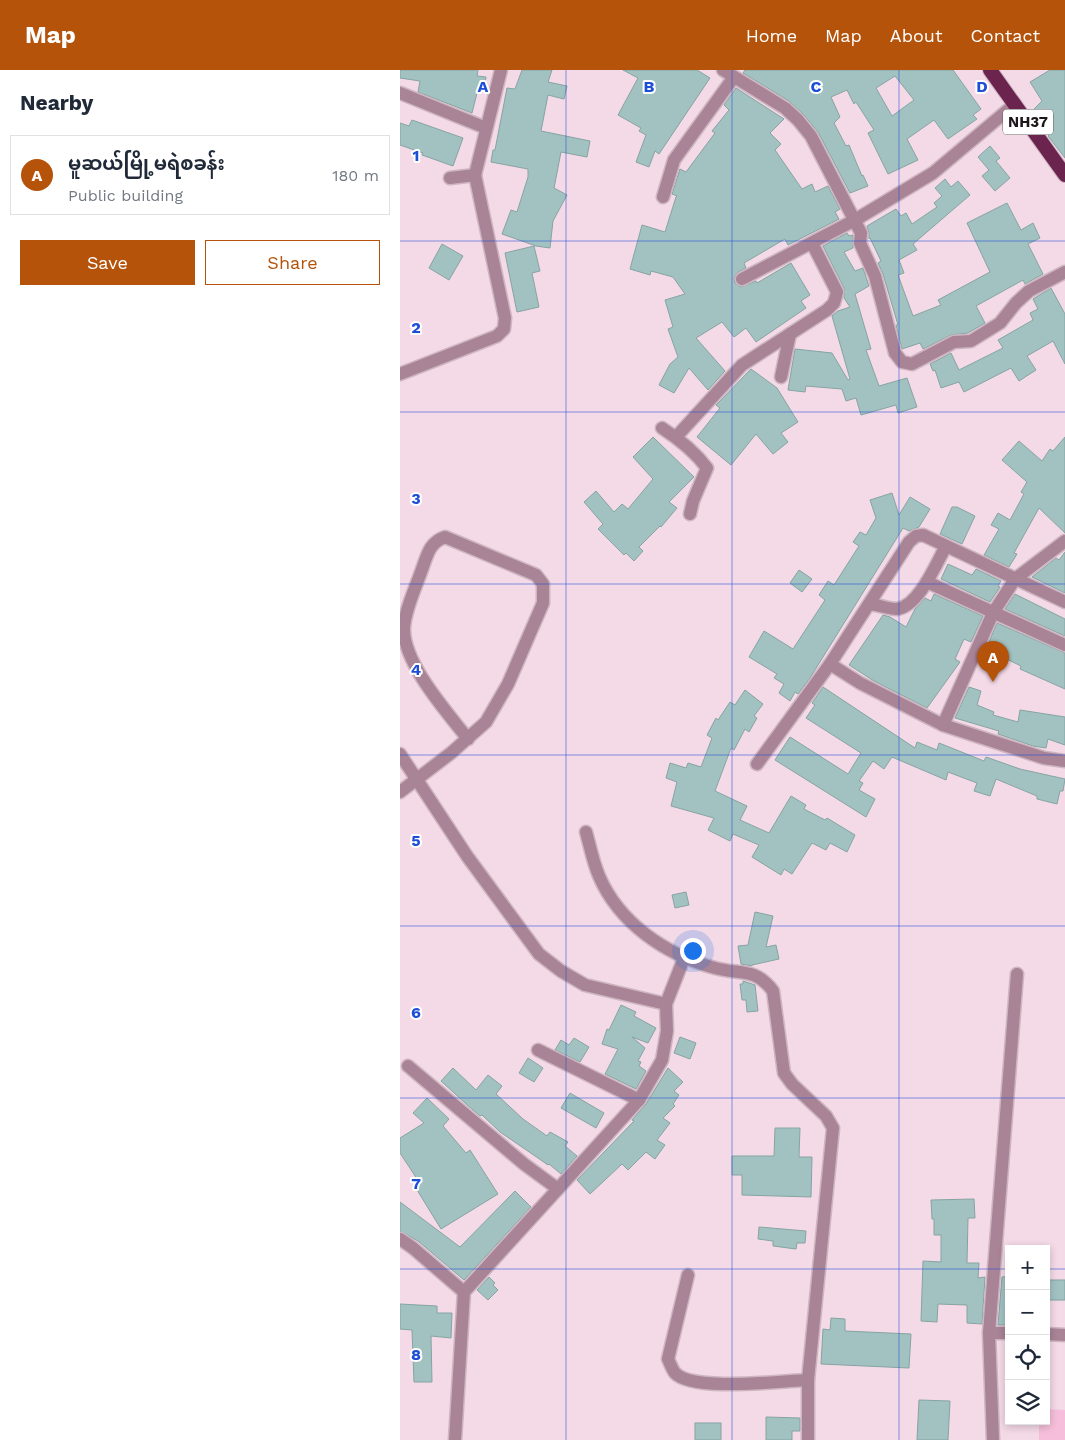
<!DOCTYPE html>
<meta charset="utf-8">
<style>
:root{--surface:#fff;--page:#f6f6f7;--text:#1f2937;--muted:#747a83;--line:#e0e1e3;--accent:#b45309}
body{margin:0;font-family:"Work Sans","Noto Sans Myanmar",sans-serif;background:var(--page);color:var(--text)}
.controls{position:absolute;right:15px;bottom:15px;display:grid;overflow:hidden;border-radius:0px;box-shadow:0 2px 8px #0003}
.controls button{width:45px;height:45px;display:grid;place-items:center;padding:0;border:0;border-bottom:1px solid var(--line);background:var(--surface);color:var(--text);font:25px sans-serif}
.you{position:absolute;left:292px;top:880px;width:18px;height:18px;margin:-12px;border:4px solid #fff;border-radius:50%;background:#1a73e8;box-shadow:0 0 0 8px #1a73e833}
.badge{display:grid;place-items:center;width:32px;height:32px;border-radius:50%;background:var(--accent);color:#fff;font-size:16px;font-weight:700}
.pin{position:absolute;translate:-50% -41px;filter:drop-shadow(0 1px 2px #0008)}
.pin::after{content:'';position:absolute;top:26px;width:18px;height:15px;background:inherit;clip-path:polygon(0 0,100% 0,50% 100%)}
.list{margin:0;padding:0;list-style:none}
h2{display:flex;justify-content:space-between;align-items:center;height:65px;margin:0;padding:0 20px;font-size:21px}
h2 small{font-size:16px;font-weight:400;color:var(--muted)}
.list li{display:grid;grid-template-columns:32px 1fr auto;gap:15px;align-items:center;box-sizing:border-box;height:80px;margin:0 10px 10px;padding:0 10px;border:1px solid var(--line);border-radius:0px}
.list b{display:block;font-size:19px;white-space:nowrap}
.list p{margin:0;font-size:16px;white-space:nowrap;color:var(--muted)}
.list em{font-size:16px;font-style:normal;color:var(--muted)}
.actions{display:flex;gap:10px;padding:15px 20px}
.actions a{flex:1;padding:11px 0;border:1px solid var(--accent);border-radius:0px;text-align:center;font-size:18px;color:var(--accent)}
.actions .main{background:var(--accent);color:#fff}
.icon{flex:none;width:28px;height:28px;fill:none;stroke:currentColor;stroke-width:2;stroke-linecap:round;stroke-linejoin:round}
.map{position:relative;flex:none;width:665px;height:1370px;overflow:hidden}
header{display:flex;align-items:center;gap:30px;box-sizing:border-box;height:70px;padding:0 25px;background:var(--accent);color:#fff}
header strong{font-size:24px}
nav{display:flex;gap:28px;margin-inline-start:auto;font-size:18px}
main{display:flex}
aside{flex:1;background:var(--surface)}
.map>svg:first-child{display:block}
.green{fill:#f6beda}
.building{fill:#a2c2c1;stroke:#85a4a3;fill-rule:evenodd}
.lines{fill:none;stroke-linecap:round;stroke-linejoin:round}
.minor-casing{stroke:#ceb6c1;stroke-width:15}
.trunk-casing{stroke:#ceb6c1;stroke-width:16}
.minor{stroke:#a98396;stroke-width:12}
.trunk{stroke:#6a244e;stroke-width:14}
.grid{fill:none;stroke:#1d4ed8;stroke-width:1;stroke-opacity:0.55}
.labels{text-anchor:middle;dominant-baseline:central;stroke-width:4;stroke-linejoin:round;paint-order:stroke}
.shield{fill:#fff;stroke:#625c5f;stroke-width:1}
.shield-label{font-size:15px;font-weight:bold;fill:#1f161b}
.grid-label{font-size:16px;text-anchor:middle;font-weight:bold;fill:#1d4ed8;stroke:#fff;stroke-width:4;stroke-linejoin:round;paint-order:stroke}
</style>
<header>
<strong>Map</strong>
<nav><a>Home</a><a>Map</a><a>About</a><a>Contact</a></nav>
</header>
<main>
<aside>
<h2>Nearby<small></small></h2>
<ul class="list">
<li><span class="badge">A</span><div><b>မူဆယ်မြို့မရဲစခန်း</b><p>Public building</p></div><em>180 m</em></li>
</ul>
<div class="actions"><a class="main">Save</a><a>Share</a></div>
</aside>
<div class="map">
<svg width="665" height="1370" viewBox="0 0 665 1370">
<rect width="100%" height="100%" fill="#f4d9e6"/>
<path class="green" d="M646 1339 665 1340V1370H639V1351H646Z"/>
<g class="building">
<path d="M0 0H78L77 6 86 7 84 19H78L72 43 18 22 20 11 0 8Z"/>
<path d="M122 0H152L148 12 167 16 164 29 148 25 141 61 190 71 187 87 161 82 154 118 167 125 153 151 150 178 136 176 102 164 111 140 117 142 128 107V99L91 92 93 80H95L107 18 115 19Z"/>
<path d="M223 0H297L310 8 259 84 255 81 249 97 236 92 246 65 239 61 241 58 218 45 238 8Z"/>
<path d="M345 0H553L581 39 573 45 577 49 548 69 534 50 507 69 518 90 488 104 468 63 474 60 456 32 454 34 447 20 431 27 440 47 434 53 446 76 449 75 462 106 463 105 468 116 450 123 418 62 404 45 389 31 343 3ZM495 6 514 30 492 46 476 18Z"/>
<path d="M650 0H665V88L648 66 650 64 631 42 642 31 630 12Z"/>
<path d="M336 18 384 49 370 63 381 74 375 80 402 119 412 114 415 122 428 116 440 139 435 142 439 149 388 175 385 169 344 193 346 198 338 202 334 208 335 213 341 217 356 211 357 213 391 193 410 225 401 231 406 238 356 272 346 258 334 267 322 252 296 268 325 301 308 320 289 298 274 323 259 315 270 294 278 287 268 259 273 257 265 230 285 224 273 207 251 201 250 205 230 199 242 155 265 162 276 127 277 126 272 124 280 99 286 102 315 63 312 61 329 40 324 35Z"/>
<path d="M12 50 63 68 53 96 22 85 23 83 0 75V53L9 56Z"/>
<path d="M590 76 600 88 596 91 610 108 595 121 582 106 589 100 578 87Z"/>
<path d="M545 109 551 117 558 111 570 125 513 174 517 180 499 190 504 203 498 205 513 246 541 235 538 230 590 202 567 153 607 133 621 160 633 153 640 168 628 174 643 204 625 214 623 210 576 236 585 253 568 263 551 265 523 279 520 273 502 279 496 255H498L483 204 478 193 481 191 470 168 469 169V163L467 156 496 139 501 146 506 143 512 154 537 137 534 133 542 126 535 118Z"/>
<path d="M447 163 449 166 453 165V178L444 182 455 201 463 198 469 216 455 224 471 279 466 280 479 316 507 308 517 337 498 343 496 335 461 345 456 328 446 331 442 319 406 316 405 322 388 320 395 279 432 283 448 310 450 309 432 246 438 241 450 237 444 228V218L423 176Z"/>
<path d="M42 174 63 186 49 210 29 198Z"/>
<path d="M134 176 140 201 132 203 139 237 117 242 105 183Z"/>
<path d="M651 218 665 244V294L653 271 627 286 636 300 619 311 611 298 564 322 559 312 541 318 535 300 533 301 530 294 551 283 559 300 603 278 598 270 633 250 630 243 638 239 633 229Z"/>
<path d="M351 299 377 318 398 352 381 363 388 372 373 384 356 364 331 395 297 367 320 338 316 335Z"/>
<path d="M253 367 294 407 269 432 277 438 261 457 260 456 239 477 243 481 234 491 226 483 224 485 198 459 203 454 184 432 196 421 214 442 222 434 228 439 253 409 233 387Z"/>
<path d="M665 367V463L639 438 614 483 617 484 609 497 584 485 599 459 591 455 598 443 610 450 624 424 621 422 627 412 602 390 619 371 642 391 650 379 653 381Z"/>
<path d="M492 423 499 445 510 427 530 439 519 457 509 461 503 458 410 608 398 624 395 622 390 631 379 623 384 614 374 608 377 604 349 587 364 561 393 579 425 530 419 525 428 511 434 515 459 476 453 472 460 462 466 465 476 448 470 430Z"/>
<path d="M552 437H557L575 446 562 474 540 464Z"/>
<path d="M665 482V523L632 507 656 488 659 490Z"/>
<path d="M548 494 572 505 576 499 601 511 598 516 600 517 590 532 541 509Z"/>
<path d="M399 500 412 509 402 522 390 513Z"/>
<path d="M534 524 583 546 571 572 564 569 555 589 560 592 527 638 474 611 449 595 483 545 490 547 506 557 515 539 525 528 531 531Z"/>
<path d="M615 524 665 549V566L605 539Z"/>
<path d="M597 553 665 583V619L620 599 621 596 586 579Z"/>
<path d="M423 617 515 678 517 672 537 680 539 673 584 691 586 687 620 699 665 709 663 721H660L657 734 637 729V726L596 709 590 726 574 721 577 713 548 702 546 710 492 687 484 699 473 691 459 711 463 713 459 720 475 729 466 747 375 690 390 667 448 704 461 683 406 648 415 635 412 633Z"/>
<path d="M569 617 581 621 577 635 594 642 593 645 618 652 620 640 665 647V675L648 669 646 678 633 676 598 664 599 661 555 648Z"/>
<path d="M345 620 363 634 354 646 357 648 349 662 345 659 334 680 331 678 315 721 347 736 340 750 369 763 391 726 406 735 404 739 425 750 427 748 455 765 447 782 430 773 426 780 412 773 392 804 384 799 381 805 352 787 359 775 333 764 330 771 308 760 314 748 271 736 277 712 266 708 270 693 286 698 288 693 301 697 312 668 307 665 316 648 318 650 330 632 335 635Z"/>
<path d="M286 822 289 835 275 838 272 825Z"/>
<path d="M355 842 373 846 366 877 376 875 379 889 352 895V896L341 894 338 876 348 875Z"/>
<path d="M343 911 355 915 358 941 347 942 346 930H342L340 914H343Z"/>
<path d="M221 935 236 942 234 946 256 958 248 973 232 967 245 978 238 991 241 992 239 996 246 1001 236 1019 205 1004 218 979 202 974 207 959 209 960Z"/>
<path d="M280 967 296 973 290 989 274 983Z"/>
<path d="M174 968 189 977 180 992 155 980 161 970 169 975Z"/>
<path d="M128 988 143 998 134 1012 119 1003Z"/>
<path d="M53 998 76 1020 88 1005 102 1016 96 1024 123 1049 147 1066 150 1062 168 1072 165 1076 177 1086 161 1104 149 1094 148 1095 138 1088 100 1062 82 1045 80 1046 65 1033 41 1011Z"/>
<path d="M268 998 283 1012 274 1021 279 1025 273 1034 275 1036 263 1048 270 1053 257 1070 265 1075 255 1089 246 1082 228 1100 222 1094 190 1124 177 1110 234 1051 232 1050 246 1034Z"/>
<path d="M170 1023 204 1043 196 1058 161 1038Z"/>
<path d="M27 1028 49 1049 43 1056 66 1083 70 1080 98 1124 41 1159 14 1115 19 1112 0 1083V1068L24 1053 13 1043Z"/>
<path d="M375 1058H400L399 1087H412L411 1127 342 1125V1105H332V1086H374Z"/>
<path d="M115 1121 131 1137 64 1210 18 1171 0 1161V1132L60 1177Z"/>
<path d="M574 1129 575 1148H568L567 1193H579L578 1208 585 1207 582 1254 567 1253V1235L538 1234 537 1252 521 1251 523 1191 541 1192V1165H534V1149H532L531 1130Z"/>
<path d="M359 1157 406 1161 405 1173H397L396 1179 373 1176V1171L358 1169Z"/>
<path d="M609 1206V1255H598L602 1207Z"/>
<path d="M89 1207 95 1213 93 1215 98 1220 88 1230 77 1220Z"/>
<rect x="646" y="1210" width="19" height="20"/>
<path d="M0 1234 37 1236V1243H52L51 1268 31 1266 32 1312H14L12 1260 0 1259Z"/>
<path d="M431 1248 445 1249V1261L511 1264 509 1298 421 1294 423 1259 430 1260Z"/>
<path d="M519 1330 550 1331 548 1370H517Z"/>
<path d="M366 1347 400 1348V1361H392V1370H366Z"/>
<rect x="295" y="1353" width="26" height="17"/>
</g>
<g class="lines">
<defs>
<g id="minor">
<path d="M323 0 385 38 398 50 411 66 461 163 460 173 475 206 495 283 502 292 512 294 554 272 571 271 600 253 616 233 629 221 665 202"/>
<path d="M0 23 86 58"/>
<path d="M50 108 75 105 101 0"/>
<path d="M263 127 274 90 334 7"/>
<path d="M342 209 455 150 533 103 615 34"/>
<path d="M0 304 97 266 104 259 105 248 75 105"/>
<path d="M381 307 390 264"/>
<path d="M262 358C279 369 295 382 307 398L293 431 290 444"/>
<path d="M276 367 342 295 427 240 434 233 437 222 412 173"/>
<path d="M527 512 665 575"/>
<path d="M470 534C478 535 489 539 497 539 519 536 536 494 546 476"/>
<path d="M430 594 460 613 543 655 644 688 665 691"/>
<path d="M543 655 593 543 615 509 665 471"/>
<path d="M0 684 67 786 139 884 161 901 185 915 266 934 284 888"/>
<path d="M357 694 430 594 509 472 516 466 523 465 665 532"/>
<path d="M0 722 51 683 86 652 108 614 143 533V514L136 505 45 467C28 473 27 487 21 502 15 519 5 540 4 558 3 593 46 641 68 669"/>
<path d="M186 762C190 776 193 792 199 806 219 853 266 885 315 898 340 905 355 897 373 921L384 1003 392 1014 426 1046 433 1058 408 1310V1370"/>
<path d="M138 980 239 1030"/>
<path d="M8 996 124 1094 158 1119"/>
<path d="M0 1169 13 1178 64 1222"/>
<path d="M288 1205 268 1289C270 1293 272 1299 275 1303 293 1322 381 1311 408 1310"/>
<path d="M589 1263H609"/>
<path d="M646 1264 665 1265"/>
<path d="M55 1370 64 1222 239 1030 262 990 267 961 266 934"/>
<path d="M593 1370 589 1263 617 904"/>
</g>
<path id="trunk" d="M590 0 665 105"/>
</defs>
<use href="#minor" class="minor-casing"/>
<use href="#trunk" class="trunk-casing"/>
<use href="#minor" class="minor"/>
<use href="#trunk" class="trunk"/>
</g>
<path class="grid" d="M166 0V1370M332 0V1370M499 0V1370M0 171H665M0 342H665M0 514H665M0 685H665M0 856H665M0 1028H665M0 1199H609M646 1199H665"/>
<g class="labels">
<rect class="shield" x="603" y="39.5" width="50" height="25" rx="4"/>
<g class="shield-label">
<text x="628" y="52">NH37</text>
</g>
</g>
<g class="grid-label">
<text x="83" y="22">A</text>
<text x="249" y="22">B</text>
<text x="416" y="22">C</text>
<text x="582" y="22">D</text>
<text x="16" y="91">1</text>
<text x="16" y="263">2</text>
<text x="16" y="434">3</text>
<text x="16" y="605">4</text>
<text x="16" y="776">5</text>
<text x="16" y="948">6</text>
<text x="16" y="1119">7</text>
<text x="16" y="1290">8</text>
</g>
</svg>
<div class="controls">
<button>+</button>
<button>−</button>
<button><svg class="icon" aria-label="locate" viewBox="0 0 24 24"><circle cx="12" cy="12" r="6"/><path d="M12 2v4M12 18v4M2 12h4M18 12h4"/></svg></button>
<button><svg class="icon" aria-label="layers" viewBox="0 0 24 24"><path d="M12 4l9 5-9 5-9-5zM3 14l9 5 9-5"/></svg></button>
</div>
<div class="you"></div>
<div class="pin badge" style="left:593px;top:612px">A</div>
</div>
</main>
